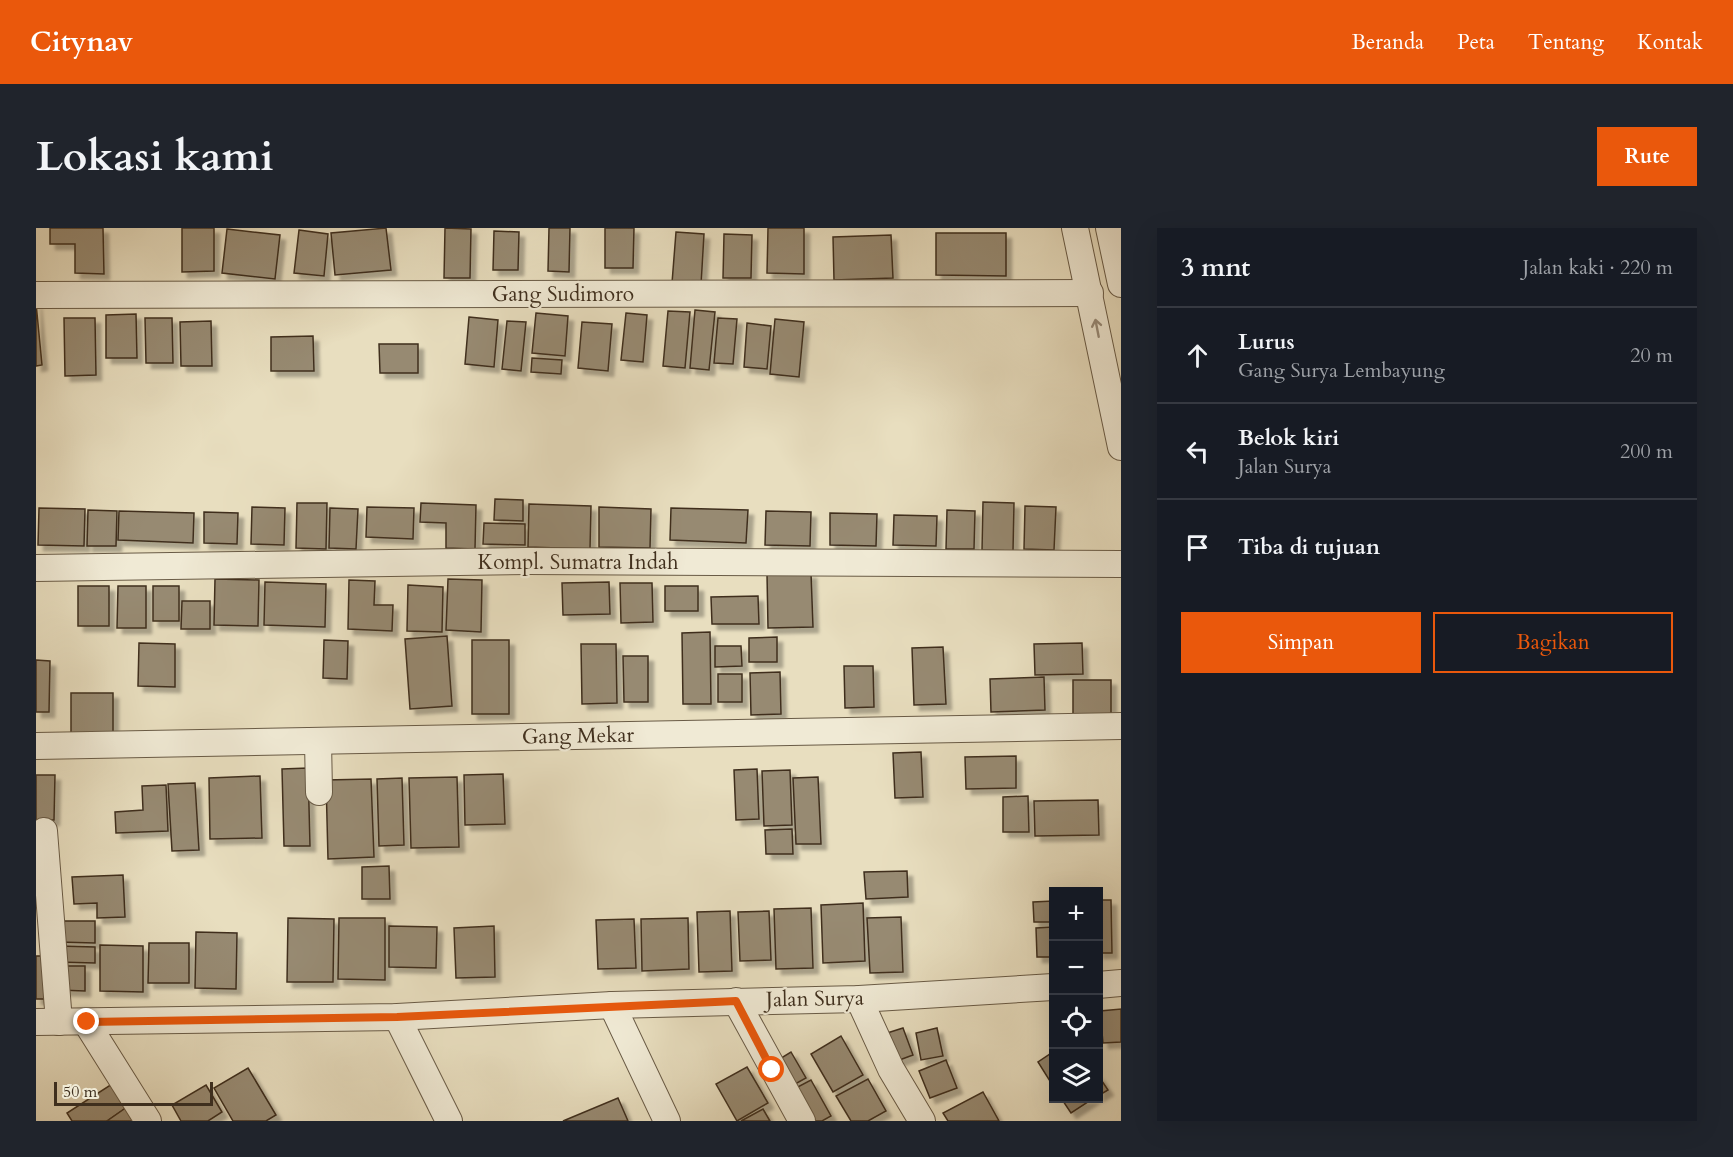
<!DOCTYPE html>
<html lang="id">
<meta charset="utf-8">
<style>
:root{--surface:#171b24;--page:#20242c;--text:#f1f3f6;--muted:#9ea1a6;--line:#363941;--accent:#ea580c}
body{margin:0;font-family:Cardo,serif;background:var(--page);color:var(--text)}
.controls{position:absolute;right:18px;bottom:18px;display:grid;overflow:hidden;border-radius:0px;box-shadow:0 6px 24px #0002}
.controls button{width:54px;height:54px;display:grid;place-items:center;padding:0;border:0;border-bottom:2px solid var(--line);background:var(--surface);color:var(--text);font:30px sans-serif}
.scale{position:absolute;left:18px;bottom:15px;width:159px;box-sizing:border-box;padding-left:6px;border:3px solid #3f2f1e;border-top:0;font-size:16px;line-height:21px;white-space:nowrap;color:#3f2f1e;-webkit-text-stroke:4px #f0ead5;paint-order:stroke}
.stop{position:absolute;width:18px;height:18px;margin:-14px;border:4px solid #ea580c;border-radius:50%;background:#fff}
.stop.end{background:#ea580c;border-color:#fff;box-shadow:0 2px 6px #0008}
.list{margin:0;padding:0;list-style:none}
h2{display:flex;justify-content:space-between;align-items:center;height:78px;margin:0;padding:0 24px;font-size:26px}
h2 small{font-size:20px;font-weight:400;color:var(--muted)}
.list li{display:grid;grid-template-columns:39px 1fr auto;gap:18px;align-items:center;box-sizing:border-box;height:96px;padding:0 24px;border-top:2px solid var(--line)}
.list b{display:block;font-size:22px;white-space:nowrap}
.list p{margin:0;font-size:20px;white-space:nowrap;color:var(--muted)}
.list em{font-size:20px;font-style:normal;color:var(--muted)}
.actions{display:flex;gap:12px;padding:18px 24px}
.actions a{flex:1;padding:14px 0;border:2px solid var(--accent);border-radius:0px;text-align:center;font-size:21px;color:var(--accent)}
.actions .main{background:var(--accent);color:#fff}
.icon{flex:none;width:33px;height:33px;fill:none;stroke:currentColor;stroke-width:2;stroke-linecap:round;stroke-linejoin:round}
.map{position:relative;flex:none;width:1085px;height:893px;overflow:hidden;border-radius:0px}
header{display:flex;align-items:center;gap:36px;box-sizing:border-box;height:84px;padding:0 30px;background:var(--accent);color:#fff}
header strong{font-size:28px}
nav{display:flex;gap:33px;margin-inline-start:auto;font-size:21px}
.intro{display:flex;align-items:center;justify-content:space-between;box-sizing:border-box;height:144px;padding:0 36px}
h1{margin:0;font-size:42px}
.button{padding:15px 27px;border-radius:0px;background:var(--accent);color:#fff;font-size:21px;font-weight:700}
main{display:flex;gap:36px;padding:0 36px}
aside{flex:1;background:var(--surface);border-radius:0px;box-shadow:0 6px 24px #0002}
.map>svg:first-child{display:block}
.building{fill:#978a72;stroke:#3f2f1e;stroke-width:1.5;filter:url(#shadow)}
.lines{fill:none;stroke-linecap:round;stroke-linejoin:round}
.minor-casing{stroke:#695b46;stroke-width:28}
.minor{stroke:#f0ead5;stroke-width:26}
.oneway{stroke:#988c7a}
.route{stroke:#ea580c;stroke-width:8}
.labels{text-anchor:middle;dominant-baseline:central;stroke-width:4.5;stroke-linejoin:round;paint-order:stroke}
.street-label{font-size:21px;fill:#3f2f1e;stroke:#f0ead5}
</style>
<header>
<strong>Citynav</strong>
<nav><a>Beranda</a><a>Peta</a><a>Tentang</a><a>Kontak</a></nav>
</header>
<div class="intro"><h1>Lokasi kami</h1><a class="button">Rute</a></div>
<main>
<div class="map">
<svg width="1085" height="893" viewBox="0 0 1085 893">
<defs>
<filter id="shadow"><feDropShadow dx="5.5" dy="5.5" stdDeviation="1.5" flood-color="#0004"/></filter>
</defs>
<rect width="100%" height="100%" fill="#e8debf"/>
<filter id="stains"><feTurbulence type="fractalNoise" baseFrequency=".00333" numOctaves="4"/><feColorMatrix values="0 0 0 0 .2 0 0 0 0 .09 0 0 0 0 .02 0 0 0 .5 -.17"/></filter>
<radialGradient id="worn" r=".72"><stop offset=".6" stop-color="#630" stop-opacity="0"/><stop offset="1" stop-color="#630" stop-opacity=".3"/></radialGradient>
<g class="building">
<path d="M14 0H67L68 46 39 45V16H14Z"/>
<path d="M146 0H178V43L146 44Z"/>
<path d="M350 0 355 42 299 47 295 5Z"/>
<path d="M409 0 435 1 434 50H408Z"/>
<path d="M513 0H534L533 44 512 43Z"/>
<path d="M569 0H598L597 40H569Z"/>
<path d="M732 0H768V46L731 45Z"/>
<path d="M191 1 244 7 239 51 186 45Z"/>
<path d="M263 2 292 6 288 48 258 45Z"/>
<path d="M458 3 483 4 482 42H457Z"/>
<path d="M640 4 668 6 665 57 636 55Z"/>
<path d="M900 5H970V48L900 47Z"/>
<path d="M688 6 716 7 715 50H687Z"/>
<path d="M855 7 857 50 798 52 797 9Z"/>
<path d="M0 75 6 137 0 138Z"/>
<path d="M659 82 679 84 673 142 654 140Z"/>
<path d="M632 83 654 84 649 140 627 138Z"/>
<path d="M500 85 532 88 529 128 496 125Z"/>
<path d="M590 85 611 87 607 134 585 132Z"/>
<path d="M100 86 101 130H70V87Z"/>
<path d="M433 89 462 92 458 139 429 136Z"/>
<path d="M28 90H59L60 147 29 148Z"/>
<path d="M109 90H136L137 135H110Z"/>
<path d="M682 90 701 91 697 136 678 135Z"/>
<path d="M739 91 768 94 763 149 734 146Z"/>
<path d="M175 93 176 138H145L144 94Z"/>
<path d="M471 93 490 94 485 143 466 141Z"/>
<path d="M546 94 576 96 572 143 542 140Z"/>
<path d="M711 95 735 98 731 141 708 139Z"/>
<path d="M277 108 278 143H235V109Z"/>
<path d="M343 116H382V145H344Z"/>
<path d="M496 130 526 132 525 146 495 144Z"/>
<path d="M459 271 487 272V293L458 292Z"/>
<path d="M947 274 978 275 977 323 946 322Z"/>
<path d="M261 275H291L290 321 260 320Z"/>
<path d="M385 275 440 277 439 321 410 320V295L384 294Z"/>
<path d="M493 276 555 278 554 321 492 319Z"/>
<path d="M989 278 1020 279 1018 322 988 321Z"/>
<path d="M216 279 249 280 248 317 215 316Z"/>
<path d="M331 279 378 280 377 311 330 309Z"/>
<path d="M563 279 615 281 614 320 563 319Z"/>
<path d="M3 280 49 281 48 318 2 317Z"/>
<path d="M294 280 322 281 320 321 293 320Z"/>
<path d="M635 280 712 282 710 315 634 312Z"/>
<path d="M52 282 81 283 80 318H51Z"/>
<path d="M911 282 939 283 938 321H910Z"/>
<path d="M83 283 158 285 157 315 82 312Z"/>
<path d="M730 283 775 284 774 318 729 317Z"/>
<path d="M168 284 202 285 201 316 168 315Z"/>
<path d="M794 285 841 286 840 318 794 317Z"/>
<path d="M858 287 901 288 900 318 857 317Z"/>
<path d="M448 295 489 296V317L447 316Z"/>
<path d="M775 345 777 399 732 400 731 346Z"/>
<path d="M179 351 223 352 222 398 178 397Z"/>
<path d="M412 351 446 352 445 404 410 402Z"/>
<path d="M313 352 339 353 338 377H357L356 403 312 401Z"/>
<path d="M229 354 290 356 289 399 228 397Z"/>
<path d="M573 354 574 386 527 387 526 355Z"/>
<path d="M584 355H616L617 394 585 395Z"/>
<path d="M372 357 407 359 406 404 371 403Z"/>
<rect x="42" y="358" width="31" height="40"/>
<path d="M82 358H110V400H81Z"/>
<rect x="117" y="358" width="26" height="35"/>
<rect x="629" y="358" width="33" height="25"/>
<path d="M722 368 723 396H676L675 369Z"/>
<path d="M146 373H174V401H145Z"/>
<path d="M674 404 675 476H647L646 405Z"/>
<path d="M411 408 416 478 374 481 369 411Z"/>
<path d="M741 409V434H713V410Z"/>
<path d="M288 412 312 413 311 451 287 450Z"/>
<rect x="436" y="412" width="37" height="74"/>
<path d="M103 415 139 416V459L102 458Z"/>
<path d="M1046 415 1047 446 999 447 998 416Z"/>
<path d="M545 416H580L581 475 546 476Z"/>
<path d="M679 418H705L706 438 679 439Z"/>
<path d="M907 419 910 476 878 477 876 420Z"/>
<path d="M587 428H612V474H588Z"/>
<path d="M0 432 14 433 13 484H0Z"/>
<path d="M808 438H837L838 479 809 480Z"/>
<path d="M744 444 745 486 715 487 714 445Z"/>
<rect x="682" y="446" width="24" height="28"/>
<path d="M1008 449 1009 482 955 484 954 451Z"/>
<path d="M1037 452H1075V489L1037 490Z"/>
<rect x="35" y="465" width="42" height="46"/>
<path d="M885 524 887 569 859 570 857 525Z"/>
<path d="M980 528V560L930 561 929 529Z"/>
<path d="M272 540 274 618H248L246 541Z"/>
<path d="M721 541 723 591 700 592 698 542Z"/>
<path d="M754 542 756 597 728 598 726 543Z"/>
<path d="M467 546 469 596 429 597 428 547Z"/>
<path d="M0 547H19L18 592H0Z"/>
<path d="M224 548 226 610 174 611 173 550Z"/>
<path d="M421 549 423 619 375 620 373 550Z"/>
<path d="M782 549 785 616H760L757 550Z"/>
<path d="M366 550 368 617 343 618 341 551Z"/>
<path d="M335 551 338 629 292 631 290 552Z"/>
<path d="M159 555 163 622 136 623 132 556Z"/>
<path d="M130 557 132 603 80 605 79 584 107 582 106 558Z"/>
<path d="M992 568 993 604H967V569Z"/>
<path d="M1062 572 1063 607 999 608 998 573Z"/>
<path d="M756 601 757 626H730L729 602Z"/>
<path d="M353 638 354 671H326V639Z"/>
<path d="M871 643 872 669 830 671 828 644Z"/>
<path d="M87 647 89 689 61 690V675L38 676 36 649Z"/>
<path d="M1062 672H1075L1076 725H1062Z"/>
<path d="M1017 673V694H998L997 674Z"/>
<path d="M827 675 829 733 787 735 785 677Z"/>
<path d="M775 680 777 740 740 741 738 681Z"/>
<path d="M694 683 696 743 663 744 661 684Z"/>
<path d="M733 683 735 732 704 733 702 684Z"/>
<path d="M865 689 867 744 834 745 831 690Z"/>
<path d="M252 690 298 691 297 754H251Z"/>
<path d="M303 690H349V752L302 751Z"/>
<path d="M652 690 653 741 606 743 605 691Z"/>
<path d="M598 691 600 740 562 741 560 692Z"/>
<path d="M22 693H59V715L22 714Z"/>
<path d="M353 698 401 699 400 740 353 739Z"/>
<path d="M458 698 459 749 420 750 418 700Z"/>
<path d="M1017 699V729H1001L1000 700Z"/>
<path d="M160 704 201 705 200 761 159 760Z"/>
<path d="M113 715H153V755H112Z"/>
<path d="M64 717 107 718V764L64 763Z"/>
<path d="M22 718 59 719V735L21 734Z"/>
<path d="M0 728H12L11 771H0Z"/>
<path d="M22 738H49V763L22 762Z"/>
<path d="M1085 781V814L1067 815 1064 783Z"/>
<path d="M867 800 877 827 858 834 848 806Z"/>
<path d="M901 800 907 828 885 832 880 805Z"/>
<path d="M805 808 827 847 797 864 775 826Z"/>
<path d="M755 824 770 850 752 860 737 835Z"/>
<path d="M1017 824V858L1002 834Z"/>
<path d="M910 832 921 860 894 870 883 843Z"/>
<path d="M711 839 732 875 701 893 680 856Z"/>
<path d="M212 840 240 887 230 893H197L178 860Z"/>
<path d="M1062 847 1072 862 1062 868Z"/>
<path d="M832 851 850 883 832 893H815L800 868Z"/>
<path d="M775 852 795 888 786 893H771L754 863Z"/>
<path d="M76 856 91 879 71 893H36L31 885Z"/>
<path d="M170 857 186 884 172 893H145L136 877Z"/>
<path d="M947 864 963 893H912L907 885Z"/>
<path d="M582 870 592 893H527Z"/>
<path d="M1025 870H1058L1035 885Z"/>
<path d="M91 879 100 893H71Z"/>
<path d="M727 881 734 893H705Z"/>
</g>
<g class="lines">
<defs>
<g id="minor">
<path d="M1039 0 1085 219"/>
<path d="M1073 0 1085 56"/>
<path d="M0 67 1054 65"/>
<path d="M0 340 492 333 1085 336"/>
<path d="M282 513 283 564"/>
<path d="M0 518 1085 498"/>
<path d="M8 603 23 794"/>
<path d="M1062 757 1085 755"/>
<path d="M823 771 855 841 886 893"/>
<path d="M700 773 766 893"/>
<path d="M576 777 631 893"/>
<path d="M361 789 413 893"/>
<path d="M0 794 361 789 576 777 823 771 1017 759"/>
<path d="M50 794 112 893"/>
</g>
</defs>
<use href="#minor" class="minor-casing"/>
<use href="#minor" class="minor"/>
</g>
<defs><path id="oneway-shaft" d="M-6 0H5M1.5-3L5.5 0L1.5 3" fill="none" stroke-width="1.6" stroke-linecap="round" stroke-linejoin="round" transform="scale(1.5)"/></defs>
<use class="oneway" href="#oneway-shaft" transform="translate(1061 100) rotate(-101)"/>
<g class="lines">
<path class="route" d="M51 794 361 789 700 773 736 842"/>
</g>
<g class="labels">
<g class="street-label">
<text x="527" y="66">Gang Sudimoro</text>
<text x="542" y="334">Kompl. Sumatra Indah</text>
<text transform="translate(542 508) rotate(-1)">Gang Mekar</text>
<text transform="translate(779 771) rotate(-1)">Jalan Surya</text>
</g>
</g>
<rect width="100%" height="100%" filter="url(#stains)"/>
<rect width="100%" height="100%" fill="url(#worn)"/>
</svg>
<div class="controls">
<button>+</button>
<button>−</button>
<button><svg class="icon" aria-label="locate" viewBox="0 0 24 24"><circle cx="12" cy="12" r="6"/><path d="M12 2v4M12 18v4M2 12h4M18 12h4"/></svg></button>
<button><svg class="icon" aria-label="layers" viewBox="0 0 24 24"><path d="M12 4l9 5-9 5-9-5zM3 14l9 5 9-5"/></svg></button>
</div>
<div class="scale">50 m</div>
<div class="stop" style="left:736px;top:842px"></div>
<div class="stop end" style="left:51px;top:794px"></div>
</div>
<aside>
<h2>3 mnt<small>Jalan kaki · 220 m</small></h2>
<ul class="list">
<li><svg class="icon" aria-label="ahead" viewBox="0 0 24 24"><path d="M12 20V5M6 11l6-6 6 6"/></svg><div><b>Lurus</b><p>Gang Surya Lembayung</p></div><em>20 m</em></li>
<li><svg class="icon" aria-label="left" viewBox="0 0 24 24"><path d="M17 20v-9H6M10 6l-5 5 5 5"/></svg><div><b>Belok kiri</b><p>Jalan Surya</p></div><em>200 m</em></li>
<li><svg class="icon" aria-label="arrive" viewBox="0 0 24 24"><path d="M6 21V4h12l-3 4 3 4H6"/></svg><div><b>Tiba di tujuan</b></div></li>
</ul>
<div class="actions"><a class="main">Simpan</a><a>Bagikan</a></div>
</aside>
</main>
